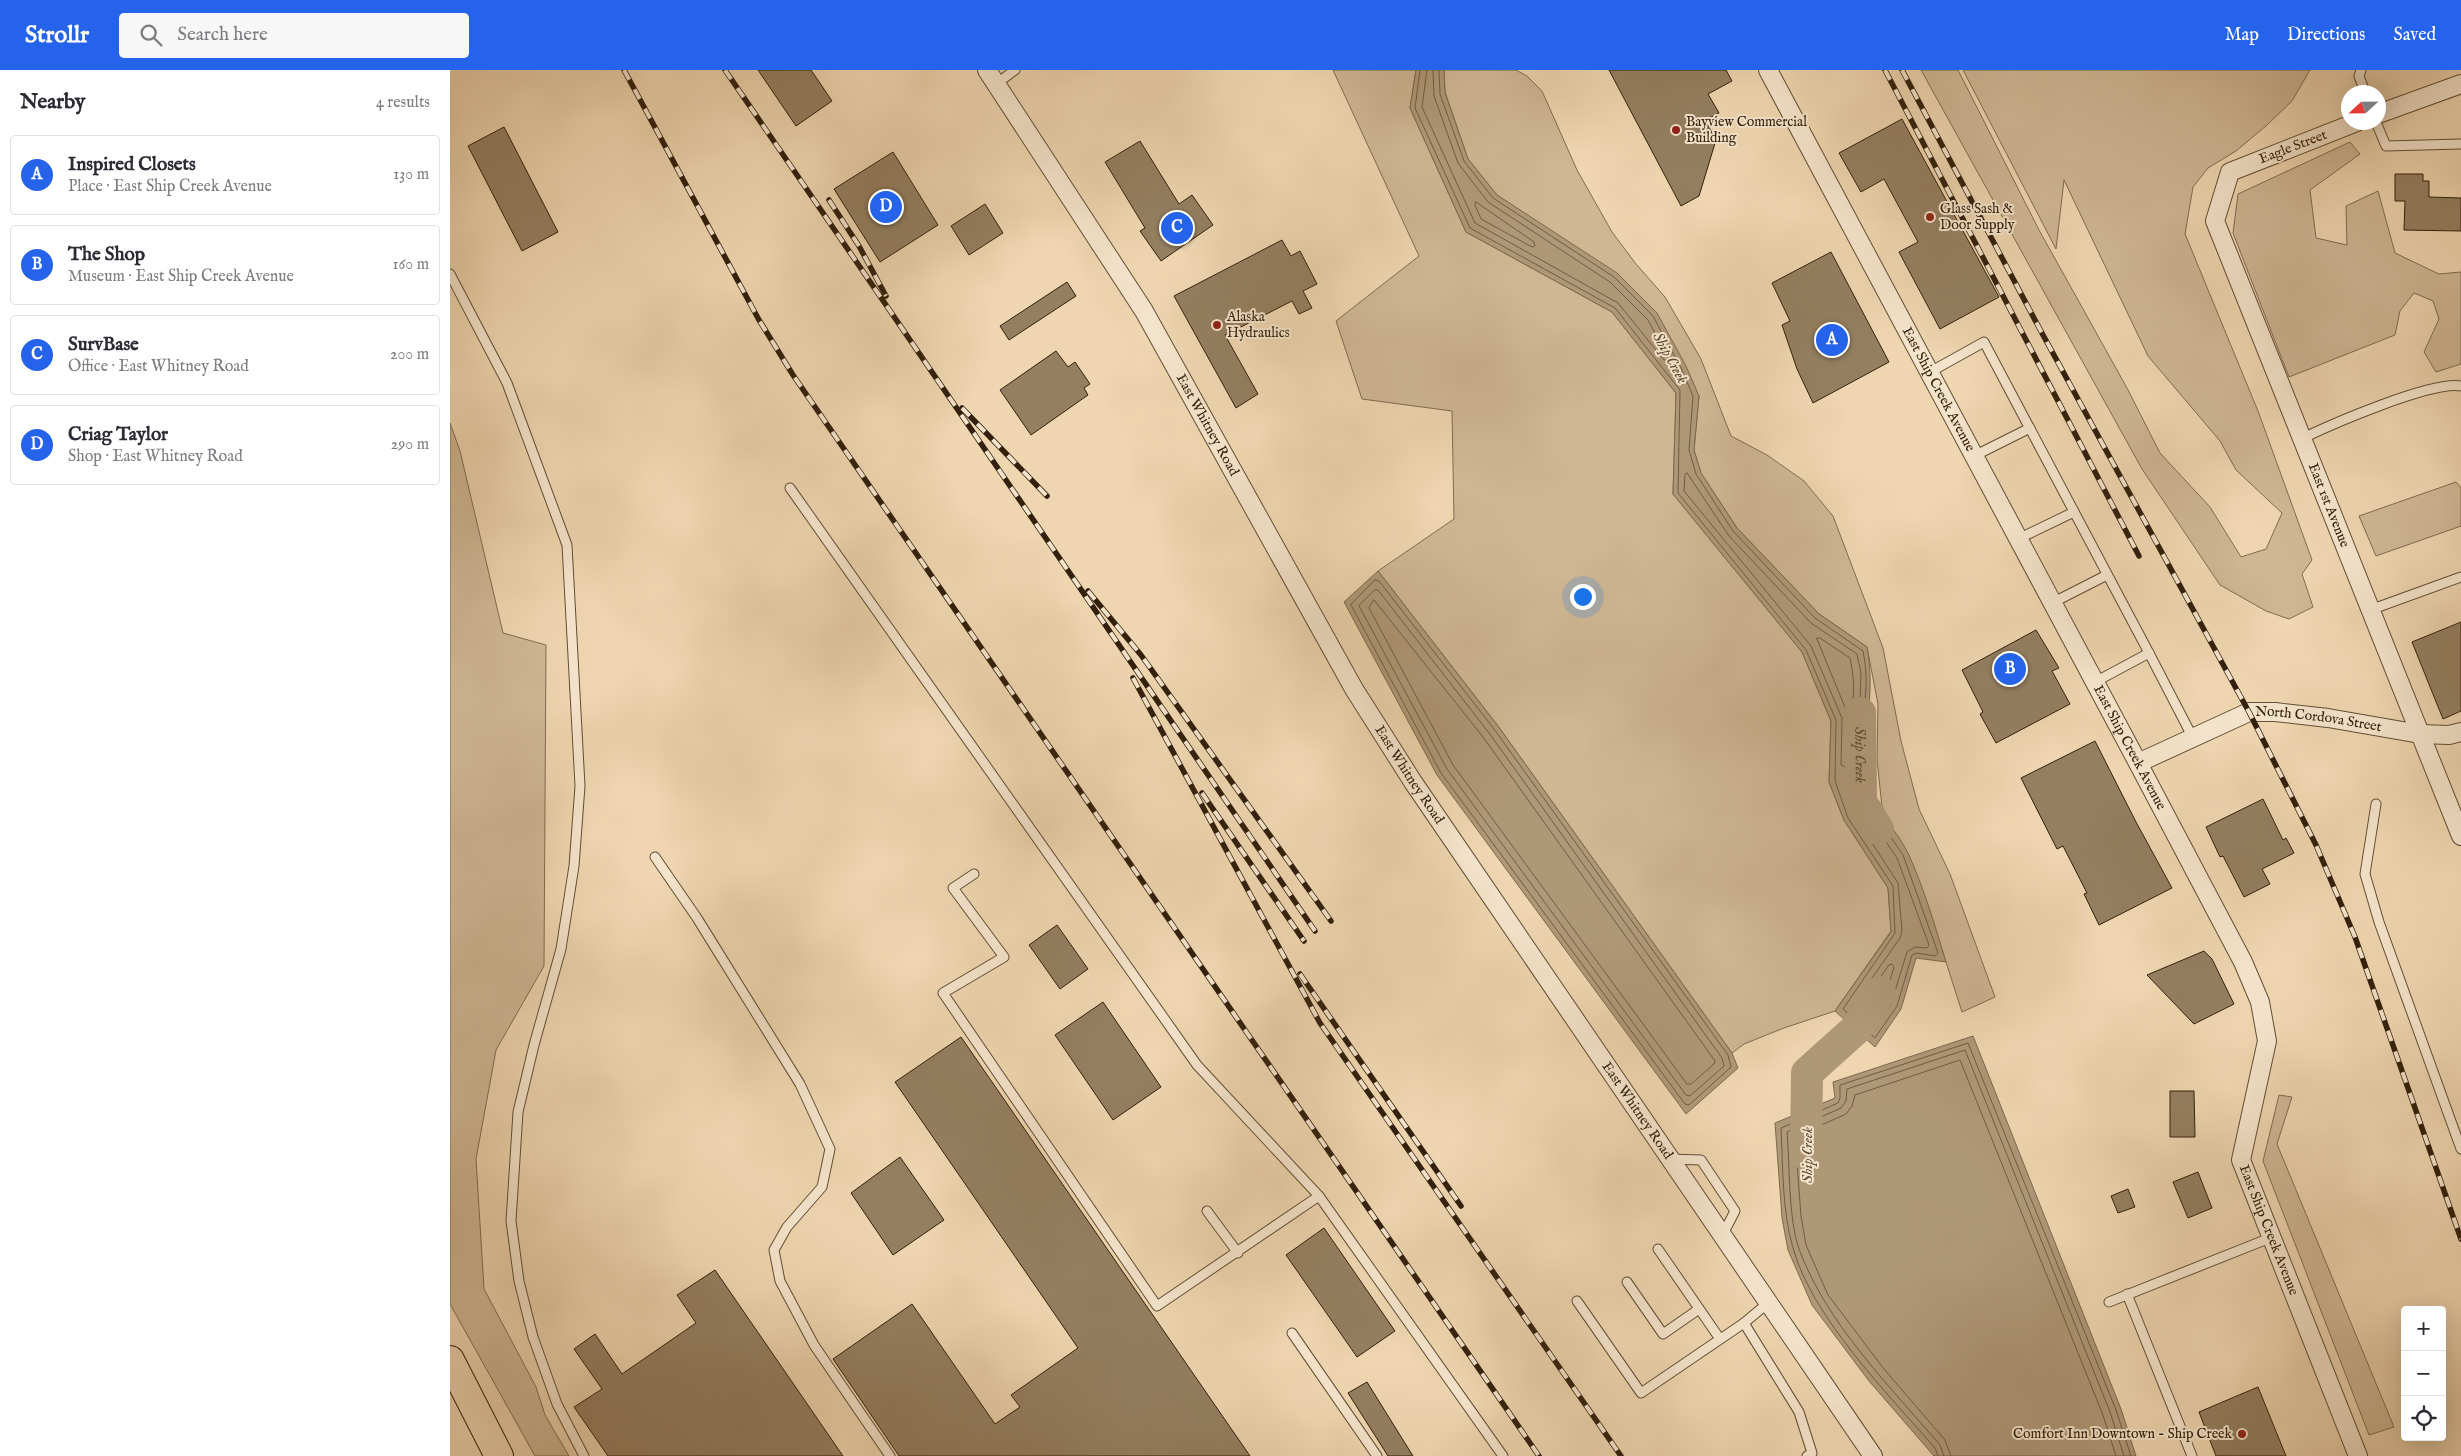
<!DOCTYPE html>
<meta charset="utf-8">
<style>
:root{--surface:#fff;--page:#f7f7f7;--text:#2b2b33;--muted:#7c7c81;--line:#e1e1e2;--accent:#2563eb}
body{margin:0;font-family:"IM FELL English",serif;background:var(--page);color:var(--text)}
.controls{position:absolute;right:15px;bottom:15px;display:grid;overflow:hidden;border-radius:5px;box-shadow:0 5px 20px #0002}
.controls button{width:45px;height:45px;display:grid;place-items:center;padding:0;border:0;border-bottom:1px solid var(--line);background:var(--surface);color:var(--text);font:25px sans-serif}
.compass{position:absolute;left:1891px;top:15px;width:45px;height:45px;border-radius:50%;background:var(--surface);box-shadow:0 5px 20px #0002;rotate:248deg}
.you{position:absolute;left:1132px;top:526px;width:18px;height:18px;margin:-12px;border:4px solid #fff;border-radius:50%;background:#1a73e8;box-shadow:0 0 0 8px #1a73e833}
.badge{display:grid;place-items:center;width:32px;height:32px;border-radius:50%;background:var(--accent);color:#fff;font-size:16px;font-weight:700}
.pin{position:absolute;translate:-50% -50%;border:2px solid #fff;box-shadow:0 1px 5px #0006}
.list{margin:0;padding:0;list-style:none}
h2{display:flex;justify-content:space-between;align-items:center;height:65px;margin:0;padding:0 20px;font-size:21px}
h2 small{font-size:16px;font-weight:400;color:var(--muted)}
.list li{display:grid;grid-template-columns:32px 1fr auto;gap:15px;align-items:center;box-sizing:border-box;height:80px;margin:0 10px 10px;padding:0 10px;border:1px solid var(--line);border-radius:5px}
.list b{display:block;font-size:19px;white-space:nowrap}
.list p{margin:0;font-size:16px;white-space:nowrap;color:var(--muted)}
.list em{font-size:16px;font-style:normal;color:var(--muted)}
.icon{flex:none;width:28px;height:28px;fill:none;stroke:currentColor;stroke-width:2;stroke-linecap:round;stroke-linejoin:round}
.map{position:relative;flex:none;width:2011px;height:1386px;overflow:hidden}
header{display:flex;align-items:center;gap:30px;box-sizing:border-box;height:70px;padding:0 25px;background:var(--accent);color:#fff}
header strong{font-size:24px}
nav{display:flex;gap:28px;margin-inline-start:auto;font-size:18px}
.search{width:350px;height:45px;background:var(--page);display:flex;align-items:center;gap:12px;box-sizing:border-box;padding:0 18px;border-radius:5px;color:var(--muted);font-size:19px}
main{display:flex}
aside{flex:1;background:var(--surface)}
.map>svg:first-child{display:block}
.green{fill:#cfb794;stroke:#806c50}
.water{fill:#af9878;stroke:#7d684c}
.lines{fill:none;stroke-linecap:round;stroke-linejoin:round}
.shore{stroke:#705c42;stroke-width:1}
.river{stroke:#af9878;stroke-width:32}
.building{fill:#947f61;stroke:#32200b}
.service-casing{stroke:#614e34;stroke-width:11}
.minor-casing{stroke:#614e34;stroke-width:20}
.primary-casing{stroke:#32200b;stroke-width:30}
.service{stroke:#f5e4cc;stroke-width:9}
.minor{stroke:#f5e4cc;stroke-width:18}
.primary{stroke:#efd6b0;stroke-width:28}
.rail-casing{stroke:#32200b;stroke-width:5.5}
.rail{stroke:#f5e4cc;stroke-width:4;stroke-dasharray:11;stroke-linecap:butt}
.poi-dot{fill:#8f2418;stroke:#f5e4cc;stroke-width:2}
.labels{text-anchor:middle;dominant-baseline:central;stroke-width:4;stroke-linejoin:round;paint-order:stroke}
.poi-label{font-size:14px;fill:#32200b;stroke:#f5e4cc;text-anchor:start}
.street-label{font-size:14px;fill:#32200b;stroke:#f5e4cc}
.water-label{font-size:15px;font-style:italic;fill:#5e4a31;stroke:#f5e4cc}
</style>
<header>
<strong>Strollr</strong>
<div class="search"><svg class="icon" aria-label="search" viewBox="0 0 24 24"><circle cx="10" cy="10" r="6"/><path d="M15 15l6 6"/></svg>Search here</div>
<nav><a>Map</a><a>Directions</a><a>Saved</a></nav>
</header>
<main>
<aside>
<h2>Nearby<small>4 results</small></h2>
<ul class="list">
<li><span class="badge">A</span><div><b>Inspired Closets</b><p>Place · East Ship Creek Avenue</p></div><em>130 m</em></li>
<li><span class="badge">B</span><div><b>The Shop</b><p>Museum · East Ship Creek Avenue</p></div><em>160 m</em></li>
<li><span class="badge">C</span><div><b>SurvBase</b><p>Office · East Whitney Road</p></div><em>200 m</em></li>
<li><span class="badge">D</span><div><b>Criag Taylor</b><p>Shop · East Whitney Road</p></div><em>290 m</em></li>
</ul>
</aside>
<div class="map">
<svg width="2011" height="1386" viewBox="0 0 2011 1386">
<rect width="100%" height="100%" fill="#efd6b0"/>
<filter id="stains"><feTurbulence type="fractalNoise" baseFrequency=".004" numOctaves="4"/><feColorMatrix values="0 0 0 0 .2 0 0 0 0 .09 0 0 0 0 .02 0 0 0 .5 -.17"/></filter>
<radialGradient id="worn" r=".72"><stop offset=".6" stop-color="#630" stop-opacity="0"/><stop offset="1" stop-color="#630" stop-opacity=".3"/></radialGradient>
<g class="green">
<path d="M883 0H966L960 38 1016 162 1162 242 1226 323 1223 424 1352 582 1381 651 1379 712 1394 750 1438 818 1441 861 1385 941 1334 958 1294 974 1282 983 1048 656 928 501 1004 449 1002 341 912 329 886 251 969 186Z"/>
<path d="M994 0H1066L1077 6 1092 21 1127 100 1162 162 1186 194 1215 227 1251 289 1281 366 1317 385 1354 411 1383 446 1433 578 1451 671 1469 739 1500 804 1545 927 1512 942 1480 842 1457 782 1433 747 1427 689 1428 634 1417 577 1369 544 1287 458 1251 403 1244 380 1249 326 1086 151 1047 125 1018 89 995 22Z"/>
<path d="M1471 0H1508L1589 160 1677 318 1710 383 1760 437 1791 487 1816 479 1832 443 1786 400 1770 371 1698 286 1614 110 1606 179 1513 0H1860L1842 31 1817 55 1786 81 1758 98 1743 117 1735 164 1808 341 1862 490 1852 504 1863 537 1839 549 1816 541 1770 515 1692 399Z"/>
<path d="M1900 72 1910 84 1860 120 1866 168 1897 175 1896 136 1928 121 1945 183 1989 204 2011 202V294L1986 302 1974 282 1989 249 1983 231 1964 223 1950 241 1945 265 1839 307 1783 163 1788 124Z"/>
<path d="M0 353 10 381 53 563 96 575 94 896 46 980 26 1089 34 1219 86 1317 95 1345 119 1386H85L0 1234Z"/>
<path d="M2006 412 2011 418V456L1926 486 1909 446Z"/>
<path d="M1829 1025 1842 1027 1827 1074 1944 1357 1919 1365 1813 1091Z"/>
</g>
<g class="water">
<path d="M966 0H994L995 23 1018 89 1047 125 1167 203 1207 243 1236 296 1249 326 1244 380 1251 403 1287 458 1369 544 1417 577C1426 627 1414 666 1404 713 1422 735 1445 757 1458 783 1474 818 1485 856 1496 892L1466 888 1451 939 1425 977 1385 941 1441 862 1438 818 1394 750 1379 712 1381 651 1352 582 1223 424 1226 323 1162 242 1016 162 960 38Z"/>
<path d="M928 501 1048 656 1282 983 1288 998 1236 1044 987 705 894 532Z"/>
<path d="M1523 966 1671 1339 1686 1386H1484L1419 1311 1362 1235 1338 1180 1332 1148 1325 1053 1385 1028 1383 1012Z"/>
</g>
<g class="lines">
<g class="shore">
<path d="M970 0 965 38 1020 158 1165 238 1230 320 1228 423 1356 580 1386 650 1385 711 1398 748 1443 816 1445 863 1393 939 1425 968 1447 936 1462 885 1467 883 1485 886 1488 883 1453 785 1429 750 1399 714C1403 664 1424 635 1413 581L1365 548 1283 461 1246 404 1239 380 1243 326 1231 298 1203 246 1164 207 1043 128 1014 91 990 24 989 0"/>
<path d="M977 0 972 37 1025 153 1168 233 1214 290H1217L1218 287 1198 250 1160 212 1038 132 1008 93 984 26 983 0"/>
<path d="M1026 132 1084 172 1085 176 1082 177 1031 149 1025 135Z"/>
<path d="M1237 403 1279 466 1361 553 1407 584 1411 603 1410 633 1395 697 1391 695 1392 648 1361 576 1234 421 1235 405Z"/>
<path d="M925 510 929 511 1044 659 1278 985 1281 997 1239 1035 1235 1034 991 703 901 535Z"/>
<path d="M925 520H928L1039 663 1272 988 1274 996 1240 1026 1236 1025 997 699 909 536Z"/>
<path d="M924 530 1033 667 1265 991 1264 994 1241 1014H1237L1003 695 919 538Z"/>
<path d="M1367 568H1370L1400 588C1403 603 1407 627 1399 640L1396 639Z"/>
<path d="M1401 730 1424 754 1447 788 1479 875 1477 878 1465 877 1457 882 1441 934 1423 959 1401 938 1450 868 1452 861 1448 813 1404 745 1399 732Z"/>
<path d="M1439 895 1442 894 1444 897 1434 930 1420 947 1411 937Z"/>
<path d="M1488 1386 1485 1378C1438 1324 1362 1247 1343 1178 1332 1141 1333 1097 1331 1058L1388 1033 1390 1028V1015L1518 973 1666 1340 1681 1386"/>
<path d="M1494 1386 1490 1375C1438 1314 1377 1254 1349 1179 1338 1148 1340 1095 1337 1062L1391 1038 1396 1031 1397 1019 1515 980 1660 1342 1674 1386"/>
<path d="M1501 1386 1495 1370 1434 1299 1378 1225 1356 1175 1351 1146 1345 1067 1396 1044 1402 1036 1405 1025 1510 990 1653 1345 1666 1386"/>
</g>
<g class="river">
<path id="s1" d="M1410 643 1411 732 1428 759"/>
<path d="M1356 1084 1357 1003 1406 959 1430 922"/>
</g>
</g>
<g class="building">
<path d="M308 0H361L382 31 346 56Z"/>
<path d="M1159 0H1276L1282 11 1258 24 1269 43 1255 50 1266 70 1249 126 1231 136Z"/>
<path d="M1452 49 1549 227 1490 259 1449 182 1468 172 1434 109 1411 122 1389 83Z"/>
<path d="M54 57 108 162 72 181 18 76Z"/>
<path d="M690 71 729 134 742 125 763 155 711 191 690 161 695 158 655 92Z"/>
<path d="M443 82 488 155 430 192 384 119Z"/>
<path d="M1945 104H1973V111H1979V127L2011 128V161L1954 160 1955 131H1945Z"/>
<path d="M535 134 553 163 519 185 501 156Z"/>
<path d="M832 170 841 186 850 181 867 214 853 221 862 238 849 244 842 231 775 265 808 324 786 338 724 226Z"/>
<path d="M1381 182 1439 292 1363 333 1347 299 1332 255 1340 251 1322 213Z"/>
<path d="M617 212 626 226 559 270 550 256Z"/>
<path d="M606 281 618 297 625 292 640 314 634 318 638 325 581 365 550 320Z"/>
<path d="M2011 552V641L1993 649 1962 572Z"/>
<path d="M1586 560 1609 598 1602 601 1620 634 1546 673 1530 644 1533 642 1512 600Z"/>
<path d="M1645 671 1686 752 1722 818 1649 855 1634 824 1637 823 1613 776 1607 779 1571 708Z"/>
<path d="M1813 729 1833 770 1836 768 1844 783 1812 799 1820 814 1794 827 1773 786 1770 787 1756 757Z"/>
<path d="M607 855 638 899 610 919 579 875Z"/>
<path d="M1754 881 1762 889 1784 934 1744 954 1697 905Z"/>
<path d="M653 932 711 1017 663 1050 605 965Z"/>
<path d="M511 967 800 1386H449L383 1289 462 1234 545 1354 570 1337 561 1325 628 1278 445 1012Z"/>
<path d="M1720 1021H1744L1745 1067H1720Z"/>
<path d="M450 1087 494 1150 443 1185 401 1123Z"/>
<path d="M1748 1102 1762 1138 1738 1148 1723 1112Z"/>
<path d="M1678 1119 1685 1137 1668 1143 1661 1126Z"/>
<path d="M874 1158 945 1261 907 1287 836 1185Z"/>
<path d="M265 1200 393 1386H158L124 1337 152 1319 124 1279 145 1264 172 1304 246 1253 227 1225Z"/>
<path d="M917 1312 963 1386H938L898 1323Z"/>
<path d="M1808 1317 1836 1386H1766L1749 1342Z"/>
</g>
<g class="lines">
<defs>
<g id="service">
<path d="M1911 0 1909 6 1915 22"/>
<path d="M546 14 565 0"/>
<path d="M1926 52 1936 76 2011 74"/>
<path d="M0 204 57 313 117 475 130 716 124 796 111 879 84 975 68 1042 61 1151 69 1211 83 1267 107 1334 134 1386"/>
<path d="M1480 302 1534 272 1699 583"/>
<path d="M1851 369C1882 354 1981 311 2011 316"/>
<path d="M1524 386 1580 358"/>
<path d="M340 418 747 995 869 1126 1053 1386"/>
<path d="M1568 469 1624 442"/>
<path d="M1602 533 1657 505"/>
<path d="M1920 540 2011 507"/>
<path d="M1645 612 1699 583 1743 668"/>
<path d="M1926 734 1915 804 1929 852 2011 1079"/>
<path d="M205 787 247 848 350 1014 380 1079 372 1117 337 1157 324 1180 330 1211 364 1275 440 1386"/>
<path d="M524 804 503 818 554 887 493 923 707 1236 869 1126"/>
<path d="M1219 1089 1251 1090 1285 1141 1272 1166"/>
<path d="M757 1141 788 1183"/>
<path d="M1208 1179 1270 1269"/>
<path d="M1177 1212 1213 1264 1249 1239"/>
<path d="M1677 1224 1742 1386"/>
<path d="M1127 1231 1191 1323 1294 1253"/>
<path d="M1659 1232 1820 1168"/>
<path d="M1318 1233 1294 1253 1349 1342 1362 1383 1357 1386"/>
<path d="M842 1263 927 1386"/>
</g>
<g id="minor">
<path id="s2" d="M537 0 694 241 904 619 963 712 1423 1386"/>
<path id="s3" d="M1318 0 1688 693 1793 892 1810 932 1817 971 1791 1090 1908 1386"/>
<path d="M1928 44 2011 14"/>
<path id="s4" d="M1907 52 1780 102 1765 151 2011 766"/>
<path id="s5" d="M1688 693 1799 642H1825L1878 648 1970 664 1999 665 2011 662"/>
</g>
<path id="primary" d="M0 1290 49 1386"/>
</defs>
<use href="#service" class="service-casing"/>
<use href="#minor" class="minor-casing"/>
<use href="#primary" class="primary-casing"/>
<use href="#service" class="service"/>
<use href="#minor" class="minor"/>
<use href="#primary" class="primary"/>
<defs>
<g id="rail">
<path d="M174 0 309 250 343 305 1089 1386"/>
<path d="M275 0 865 861"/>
<path d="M1435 0 1689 486"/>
<path d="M1452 0 1593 265 1799 642 1866 775 1905 867 2011 1169"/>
<path d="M379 130 409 176 436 226"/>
<path d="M512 338 597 426"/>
<path d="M638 521 691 585 881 851"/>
<path d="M683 608 870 953 1171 1386"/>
<path d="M752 723 854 871"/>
<path d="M850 904 1011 1136"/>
</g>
</defs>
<use href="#rail" class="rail-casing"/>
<use href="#rail" class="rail"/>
</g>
<g class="poi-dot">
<circle cx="1226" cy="60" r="5"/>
<circle cx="1480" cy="147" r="5"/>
<circle cx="767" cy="255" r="5"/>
<circle cx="1792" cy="1364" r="5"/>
</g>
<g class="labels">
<g class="poi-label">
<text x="1236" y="52">Bayview Commercial<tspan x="1236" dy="16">Building</tspan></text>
<text x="1490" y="139">Glass Sash &amp;<tspan x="1490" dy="16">Door Supply</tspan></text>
<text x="777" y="247">Alaska<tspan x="777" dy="16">Hydraulics</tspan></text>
<text x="1782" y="1364" text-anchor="end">Comfort Inn Downtown - Ship Creek</text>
</g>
<g class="street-label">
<text transform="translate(1843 77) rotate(-21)">Eagle Street</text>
<text stroke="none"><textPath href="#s3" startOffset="362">East Ship Creek Avenue</textPath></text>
<text stroke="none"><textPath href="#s2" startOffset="418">East Whitney Road</textPath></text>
<text stroke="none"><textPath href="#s4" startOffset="494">East 1st Avenue</textPath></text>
<text stroke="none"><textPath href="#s5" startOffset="192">North Cordova Street</textPath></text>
<text stroke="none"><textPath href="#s3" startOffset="768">East Ship Creek Avenue</textPath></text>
<text stroke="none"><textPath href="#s2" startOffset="822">East Whitney Road</textPath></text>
<text stroke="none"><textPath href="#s2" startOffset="1228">East Whitney Road</textPath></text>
<text stroke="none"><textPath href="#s3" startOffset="1291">East Ship Creek Avenue</textPath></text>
</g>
<g class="water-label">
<text transform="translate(1220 288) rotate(61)">Ship Creek</text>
<text stroke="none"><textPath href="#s1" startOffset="42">Ship Creek</textPath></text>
<text transform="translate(1357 1085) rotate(-90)">Ship Creek</text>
</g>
</g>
<rect width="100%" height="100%" filter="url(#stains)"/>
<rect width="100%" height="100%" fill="url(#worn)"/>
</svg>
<div class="controls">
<button>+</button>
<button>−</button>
<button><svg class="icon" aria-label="locate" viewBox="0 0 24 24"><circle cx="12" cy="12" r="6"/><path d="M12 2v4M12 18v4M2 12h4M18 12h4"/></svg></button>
</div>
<svg class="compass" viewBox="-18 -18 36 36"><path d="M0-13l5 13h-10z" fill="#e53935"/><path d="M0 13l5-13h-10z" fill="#7c7c81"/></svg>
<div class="you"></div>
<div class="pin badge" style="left:1382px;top:270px">A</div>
<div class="pin badge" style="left:1560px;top:599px">B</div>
<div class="pin badge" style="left:727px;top:158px">C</div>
<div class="pin badge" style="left:436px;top:137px">D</div>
</div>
</main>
